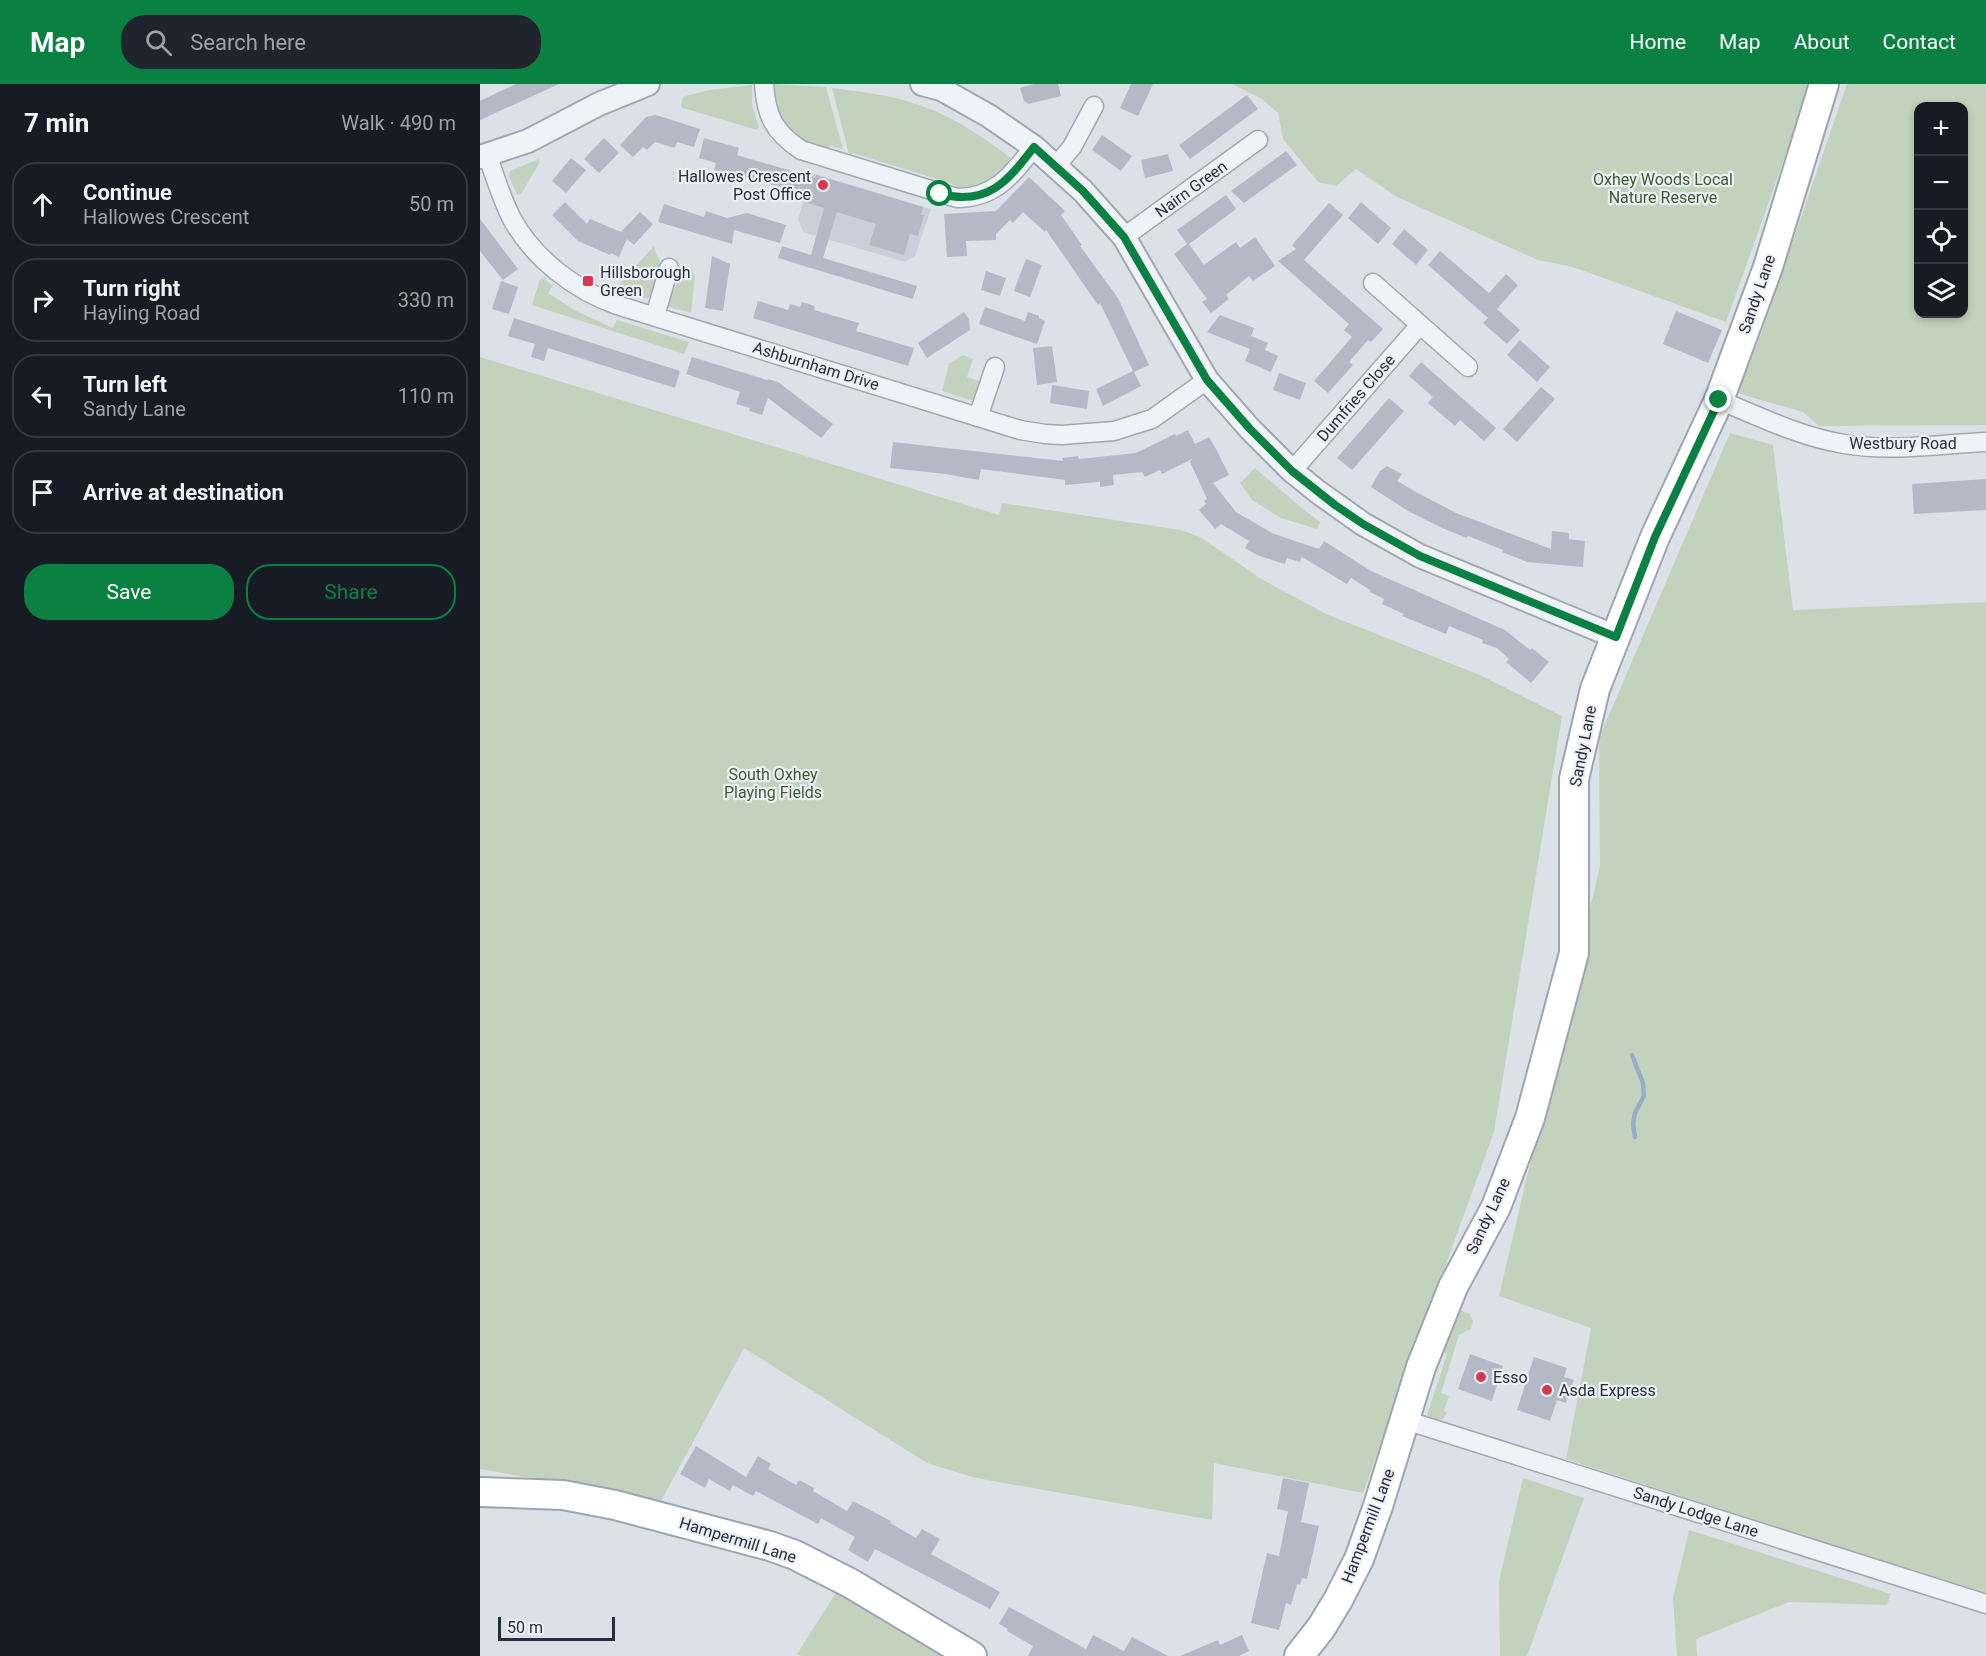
<!DOCTYPE html>
<meta charset="utf-8">
<style>
:root{--surface:#171b24;--page:#20242c;--text:#f1f3f6;--muted:#9ea1a6;--line:#363941;--accent:#0b8043}
body{margin:0;font-family:Roboto,sans-serif;background:var(--page);color:var(--text)}
.controls{position:absolute;right:18px;top:18px;display:grid;overflow:hidden;border-radius:12px;box-shadow:0 3px 9px #0003}
.controls button{width:54px;height:54px;display:grid;place-items:center;padding:0;border:0;border-bottom:2px solid var(--line);background:var(--surface);color:var(--text);font:30px sans-serif}
.scale{position:absolute;left:18px;bottom:15px;width:117px;box-sizing:border-box;padding-left:6px;border:3px solid #252f3f;border-top:0;font-size:16px;line-height:21px;white-space:nowrap;color:#252f3f;-webkit-text-stroke:4px #ecf0f5;paint-order:stroke}
.stop{position:absolute;width:18px;height:18px;margin:-14px;border:4px solid #0b8043;border-radius:50%;background:#fff}
.stop.end{background:#0b8043;border-color:#fff;box-shadow:0 2px 6px #0008}
.list{margin:0;padding:0;list-style:none}
h2{display:flex;justify-content:space-between;align-items:center;height:78px;margin:0;padding:0 24px;font-size:26px}
h2 small{font-size:20px;font-weight:400;color:var(--muted)}
.list li{display:grid;grid-template-columns:39px 1fr auto;gap:18px;align-items:center;box-sizing:border-box;height:84px;margin:0 12px 12px;padding:0 12px;border:2px solid var(--line);border-radius:24px}
.list b{display:block;font-size:22px;white-space:nowrap}
.list p{margin:0;font-size:20px;white-space:nowrap;color:var(--muted)}
.list em{font-size:20px;font-style:normal;color:var(--muted)}
.actions{display:flex;gap:12px;padding:18px 24px}
.actions a{flex:1;padding:14px 0;border:2px solid var(--accent);border-radius:24px;text-align:center;font-size:21px;color:var(--accent)}
.actions .main{background:var(--accent);color:#fff}
.icon{flex:none;width:33px;height:33px;fill:none;stroke:currentColor;stroke-width:2;stroke-linecap:round;stroke-linejoin:round}
.map{position:relative;flex:none;width:1506px;height:1572px;overflow:hidden}
header{display:flex;align-items:center;gap:36px;box-sizing:border-box;height:84px;padding:0 30px;background:var(--accent);color:#fff}
header strong{font-size:28px}
nav{display:flex;gap:33px;margin-inline-start:auto;font-size:21px}
.search{width:420px;height:54px;background:var(--page);display:flex;align-items:center;gap:15px;box-sizing:border-box;padding:0 21px;border-radius:24px;color:var(--muted);font-size:22px}
main{display:flex}
aside{flex:1;background:var(--surface)}
.map>svg:first-child{display:block}
.built{fill:#cad0da}
.green{fill:#c3d2bd;fill-rule:evenodd}
.lines{fill:none;stroke-linecap:round;stroke-linejoin:round}
.stream{stroke:#95afca;stroke-width:4.5}
.building{fill:#b3bac5}
.minor-casing{stroke:#a1a8b2;stroke-width:21}
.tertiary-casing{stroke:#a1a8b2;stroke-width:26}
.primary-casing{stroke:#9ba5b4;stroke-width:32}
.minor{stroke:#eff2f6;stroke-width:18}
.tertiary{stroke:#eff2f6;stroke-width:22}
.primary{stroke:#fff;stroke-width:28}
.route{stroke:#0b8043;stroke-width:8}
.poi-dot{fill:#d63852;stroke:#ecf0f5;stroke-width:2}
.labels{text-anchor:middle;dominant-baseline:central;stroke-width:4.5;stroke-linejoin:round;paint-order:stroke}
.poi-label{font-size:16px;fill:#252f3f;stroke:#ecf0f5;text-anchor:start}
.park-label{font-size:16px;fill:#3a5b32;stroke:#ecf0f5}
.street-label{font-size:16px;fill:#252f3f;stroke:#ecf0f5}
</style>
<header>
<strong>Map</strong>
<div class="search"><svg class="icon" aria-label="search" viewBox="0 0 24 24"><circle cx="10" cy="10" r="6"/><path d="M15 15l6 6"/></svg>Search here</div>
<nav><a>Home</a><a>Map</a><a>About</a><a>Contact</a></nav>
</header>
<main>
<aside>
<h2>7 min<small>Walk · 490 m</small></h2>
<ul class="list">
<li><svg class="icon" aria-label="ahead" viewBox="0 0 24 24"><path d="M12 20V5M6 11l6-6 6 6"/></svg><div><b>Continue</b><p>Hallowes Crescent</p></div><em>50 m</em></li>
<li><svg class="icon" aria-label="right" viewBox="0 0 24 24"><path d="M7 20v-9h11M14 6l5 5-5 5"/></svg><div><b>Turn right</b><p>Hayling Road</p></div><em>330 m</em></li>
<li><svg class="icon" aria-label="left" viewBox="0 0 24 24"><path d="M17 20v-9H6M10 6l-5 5 5 5"/></svg><div><b>Turn left</b><p>Sandy Lane</p></div><em>110 m</em></li>
<li><svg class="icon" aria-label="arrive" viewBox="0 0 24 24"><path d="M6 21V4h12l-3 4 3 4H6"/></svg><div><b>Arrive at destination</b></div></li>
</ul>
<div class="actions"><a class="main">Save</a><a>Share</a></div>
</aside>
<div class="map">
<svg width="1506" height="1572" viewBox="0 0 1506 1572">
<rect width="100%" height="100%" fill="#dce1e8"/>
<path class="built" d="M332 89 451 125 435 172 425 178 323 148 318 135Z"/>
<g class="green">
<path d="M290 0 346 3 363 65 350 62 345 67C309 52 299 38 290 0Z"/>
<path d="M752 0H1331L1246 238 1093 183 1058 176 917 113 876 85 856 102 838 98 803 55 798 29 782 15Z"/>
<path d="M1367 0H1506V341L1339 342 1323 328 1257 309 1281 250ZM1484 22V230H1438V22Z"/>
<path d="M272 1V21L279 43 277 46 203 24 201 22 203 13 205 12 229 6Z"/>
<path d="M352 4C382 8 413 11 442 22 476 34 505 54 533 76 518 94 501 104 477 105L473 100 373 69 370 74Z"/>
<path d="M59 75 60 78 41 110 37 111 29 92 30 87Z"/>
<path d="M174 162 176 170 181 179C180 183 176 189 175 193 175 196 177 200 177 203 174 224 146 209 134 206Z"/>
<path d="M203 185H212L215 192 211 229 183 221C190 205 200 203 203 185Z"/>
<path d="M63 194 73 202 68 209 96 227 133 244 137 236 209 258 204 270 52 221 60 195Z"/>
<path d="M483 271 493 275 487 293 499 297 500 303 497 318 462 307 469 280Z"/>
<path d="M0 273 519 431 522 419 701 446 720 453 783 496 846 530 1000 591 1082 632 1014 1048 883 1409 734 1379 732 1436 496 1394 447 1379 264 1264 181 1417 0 1385Z"/>
<path d="M1250 349 1293 361 1313 526 1506 518V1511L1086 1375 1111 1244 1019 1212 1120 782 1119 654Z"/>
<path d="M775 384 823 425 840 438 837 445 801 434 772 416 760 399Z"/>
<path d="M979 1226 989 1229 993 1237 991 1245 979 1251 961 1309 969 1312 964 1327 967 1329 963 1335 955 1336 947 1331 967 1270 958 1265 975 1228Z"/>
<path d="M1043 1394 1104 1414 1047 1572H1020L1019 1497Z"/>
<path d="M1209 1446 1411 1510 1407 1521 1309 1518 1216 1555 1217 1572H1197L1193 1514Z"/>
<path d="M357 1507 469 1572H321L317 1570Z"/>
</g>
<g class="lines">
<path class="stream" d="M1152 971 1163 999 1164 1012 1155 1029 1153 1040 1155 1053"/>
</g>
<g class="building">
<path d="M36 0H79L0 36V17Z"/>
<path d="M554 0H578L581 12 548 20 544 17 540 4Z"/>
<path d="M651 0H673L658 32 640 24Z"/>
<path d="M767 11 778 25 710 75 699 61Z"/>
<path d="M176 31 220 45 214 63 197 58 195 64 175 58 167 66 163 63 153 73 140 61 166 33Z"/>
<path d="M622 51 652 72 641 87 612 66Z"/>
<path d="M124 54 139 69 119 89 104 75Z"/>
<path d="M224 54 259 64 257 71 335 94 336 91 443 123 441 131H444L438 152 430 150 424 171 389 161 396 140 357 128 343 174 437 202 433 215 298 174 302 162 331 171 344 124 328 119 330 112 252 89 251 91 234 86 236 79 219 74Z"/>
<path d="M806 67 817 81 789 101 764 119 751 107Z"/>
<path d="M688 70 693 87 665 94 661 76Z"/>
<path d="M91 74 106 86 86 109 72 97Z"/>
<path d="M549 93 585 127 581 131 602 161 600 162 638 214 669 281 654 288 661 302 623 322 616 305 653 287 620 219 618 221 566 146 565 148 543 128 533 139 530 136 516 150V156L486 157 487 172 467 173 464 130 516 127Z"/>
<path d="M746 111 756 125 709 160 724 181 756 158 760 164 775 153 795 182 773 197 769 192 746 211 749 215 731 229 722 218 727 215 694 170 707 160 697 146Z"/>
<path d="M85 118 107 140 110 135 141 148 160 128 173 140 154 161 147 155 139 173 131 169 130 171 98 157 72 131Z"/>
<path d="M881 118 911 144 898 160 868 134Z"/>
<path d="M849 119 863 131 824 176 903 245 891 258 888 256 869 278 873 281 848 309 834 297 872 253 864 246 869 240 798 177 816 165 812 161Z"/>
<path d="M184 120 224 133 226 127 247 134 267 129 306 141 300 159 254 146 252 160 178 138Z"/>
<path d="M0 135 38 185 23 196 0 167Z"/>
<path d="M924 145 948 166 936 181 912 160Z"/>
<path d="M960 167 1009 209 1026 190 1038 201 1017 225 1040 246 1027 260 1003 239 1008 234 948 181Z"/>
<path d="M232 172 250 180 243 227 225 224Z"/>
<path d="M546 175 562 181 550 213 534 207Z"/>
<path d="M506 187 526 194 520 212 501 206Z"/>
<path d="M21 197 38 203 29 230 12 225Z"/>
<path d="M278 217 308 226 310 220 320 223 322 218 335 222 334 226 379 239 376 247 434 264 428 282 273 234Z"/>
<path d="M505 223 545 237 548 228 559 232V234L565 237 557 260 499 240Z"/>
<path d="M1196 227 1242 246 1228 279 1183 260Z"/>
<path d="M484 228 489 235 490 246 447 274 438 259Z"/>
<path d="M740 231 774 244 771 252 788 259 785 266 798 272 791 288 765 277 770 265 727 248Z"/>
<path d="M34 234 200 287 195 304 68 264 64 277 51 273 55 260 28 252Z"/>
<path d="M1040 256 1070 283 1057 298 1027 271Z"/>
<path d="M572 262 577 298 557 301 553 264Z"/>
<path d="M212 273 287 296 288 295 298 298 353 340 341 354 288 314 282 331 269 327 270 324 256 320 260 308 206 290Z"/>
<path d="M941 278 1016 344 1004 357 980 336 975 342 948 319 953 313 929 292Z"/>
<path d="M799 289 826 299 820 316 793 306Z"/>
<path d="M572 301 609 307 607 325 570 319Z"/>
<path d="M1061 303 1075 315 1037 358 1023 345Z"/>
<path d="M909 314 924 327 872 386 857 374Z"/>
<path d="M708 346 715 360 729 353 736 365 749 391 733 399 756 428 792 449 812 456 839 465 844 457 891 487 1025 546 1050 566 1052 564 1069 578 1051 599 1026 578 1029 575 1017 564 1002 559 1003 556 969 542 966 550 922 532 924 530 902 520 904 515 890 508V506L871 494 867 500 822 473 820 478 807 474 805 480 777 471 765 464 769 457 741 440 735 445 719 426 726 420 724 417 727 415 710 378 712 375 682 390 680 386 665 393 662 388 633 391 634 401 620 403V398L585 401V396L501 385 499 396 465 390 410 384 413 358 583 377 582 374 598 372 599 375 656 369 695 350 696 352Z"/>
<path d="M907 382 922 390 917 397 936 408 976 429 1071 465 1072 447 1089 449V455L1105 457 1103 483 1047 478 1022 468 1023 466 988 452 987 454 962 444 928 427 891 403 900 387Z"/>
<path d="M1506 395V426L1434 430 1432 400Z"/>
<path d="M990 1270 1023 1282 1012 1317 978 1305Z"/>
<path d="M1054 1273 1087 1284 1084 1293 1094 1296 1086 1319 1077 1316 1070 1337 1037 1326Z"/>
<path d="M216 1362 266 1393 278 1372 291 1380 288 1385 316 1401 319 1396 334 1404 333 1407 367 1427 373 1417 411 1437 410 1439 436 1454 442 1445 460 1455 451 1470 520 1508 510 1525 395 1465 388 1478 368 1466 375 1453 341 1434 338 1440 276 1407 273 1412 253 1401 250 1407 229 1395 225 1404 200 1390Z"/>
<path d="M803 1394 829 1399 821 1438 839 1442 827 1495 822 1494 820 1501 817 1500 811 1521 806 1519 799 1546 771 1539 787 1469 799 1472 808 1427 797 1425Z"/>
<path d="M529 1523 606 1565 613 1551 644 1567 652 1553 688 1572H548L553 1562 527 1547 528 1545 519 1540Z"/>
<path d="M762 1551 769 1567 759 1572H700L738 1556 740 1561Z"/>
</g>
<g class="lines">
<defs>
<g id="minor">
<path d="M284 0C286 32 294 48 321 66L477 114C515 114 532 91 554 63"/>
<path d="M7 70C15 92 21 114 32 135 54 175 95 206 137 221L498 333 540 346 565 350 582 351 634 347 672 335 727 296"/>
<path d="M577 81 592 63 614 22"/>
<path d="M644 153 778 56"/>
<path d="M893 199 988 283"/>
<path d="M175 232 189 184"/>
<path d="M1239 316C1280 333 1321 353 1364 360 1410 368 1460 360 1506 358"/>
<path d="M498 333 515 283"/>
<path d="M812 387 940 241"/>
<path d="M925 1336 1506 1520"/>
</g>
<g id="tertiary">
<path d="M442 0 461 5 509 32 554 63 603 107 644 153 727 296 770 345 812 387 838 408 883 440 940 472 1136 553"/>
<path d="M0 73 48 57 119 20 168 0"/>
</g>
<g id="primary">
<path d="M0 1408 83 1411 135 1421 290 1462 315 1471 370 1499 492 1572"/>
<path d="M819 1572 841 1544 858 1516 879 1475 898 1422 941 1283 973 1203 1016 1123 1050 1034 1094 869V695L1115 605 1175 453 1239 316 1288 183 1344 0"/>
</g>
</defs>
<use href="#minor" class="minor-casing"/>
<use href="#tertiary" class="tertiary-casing"/>
<use href="#primary" class="primary-casing"/>
<use href="#minor" class="minor"/>
<use href="#tertiary" class="tertiary"/>
<use href="#primary" class="primary"/>
</g>
<g class="lines">
<path class="route" d="M460 110C508 122 527 98 554 63L603 107 644 153 727 296 770 345 812 387 855 421 883 440 940 472 1136 553 1175 453 1239 316"/>
</g>
<g class="poi-dot">
<circle cx="343" cy="101" r="6"/>
<rect x="102" y="191" width="12" height="12" rx="3"/>
<circle cx="1001" cy="1293" r="6"/>
<circle cx="1067" cy="1306" r="6"/>
</g>
<g class="labels">
<g class="poi-label">
<text x="331" y="92" text-anchor="end">Hallowes Crescent<tspan x="331" dy="18">Post Office</tspan></text>
<text x="120" y="188">Hillsborough<tspan x="120" dy="18">Green</tspan></text>
<text x="1013" y="1293">Esso</text>
<text x="1079" y="1306">Asda Express</text>
</g>
<g class="park-label">
<text x="1183" y="95">Oxhey Woods Local<tspan x="1183" dy="18">Nature Reserve</tspan></text>
<text x="293" y="690">South Oxhey<tspan x="293" dy="18">Playing Fields</tspan></text>
</g>
<g class="street-label">
<text transform="translate(711 105) rotate(-36)">Nairn Green</text>
<text transform="translate(1277 210) rotate(-71)">Sandy Lane</text>
<text transform="translate(336 282) rotate(17)">Ashburnham Drive</text>
<text transform="translate(876 314) rotate(-49)">Dumfries Close</text>
<text x="1423" y="359">Westbury Road</text>
<text transform="translate(1103 662) rotate(-79)">Sandy Lane</text>
<text transform="translate(1008 1132) rotate(-65)">Sandy Lane</text>
<text transform="translate(1216 1428) rotate(18)">Sandy Lodge Lane</text>
<text transform="translate(888 1442) rotate(-69)">Hampermill Lane</text>
<text transform="translate(258 1456) rotate(17)">Hampermill Lane</text>
</g>
</g>
</svg>
<div class="controls">
<button>+</button>
<button>−</button>
<button><svg class="icon" aria-label="locate" viewBox="0 0 24 24"><circle cx="12" cy="12" r="6"/><path d="M12 2v4M12 18v4M2 12h4M18 12h4"/></svg></button>
<button><svg class="icon" aria-label="layers" viewBox="0 0 24 24"><path d="M12 4l9 5-9 5-9-5zM3 14l9 5 9-5"/></svg></button>
</div>
<div class="scale">50 m</div>
<div class="stop" style="left:460px;top:110px"></div>
<div class="stop end" style="left:1239px;top:316px"></div>
</div>
</main>
